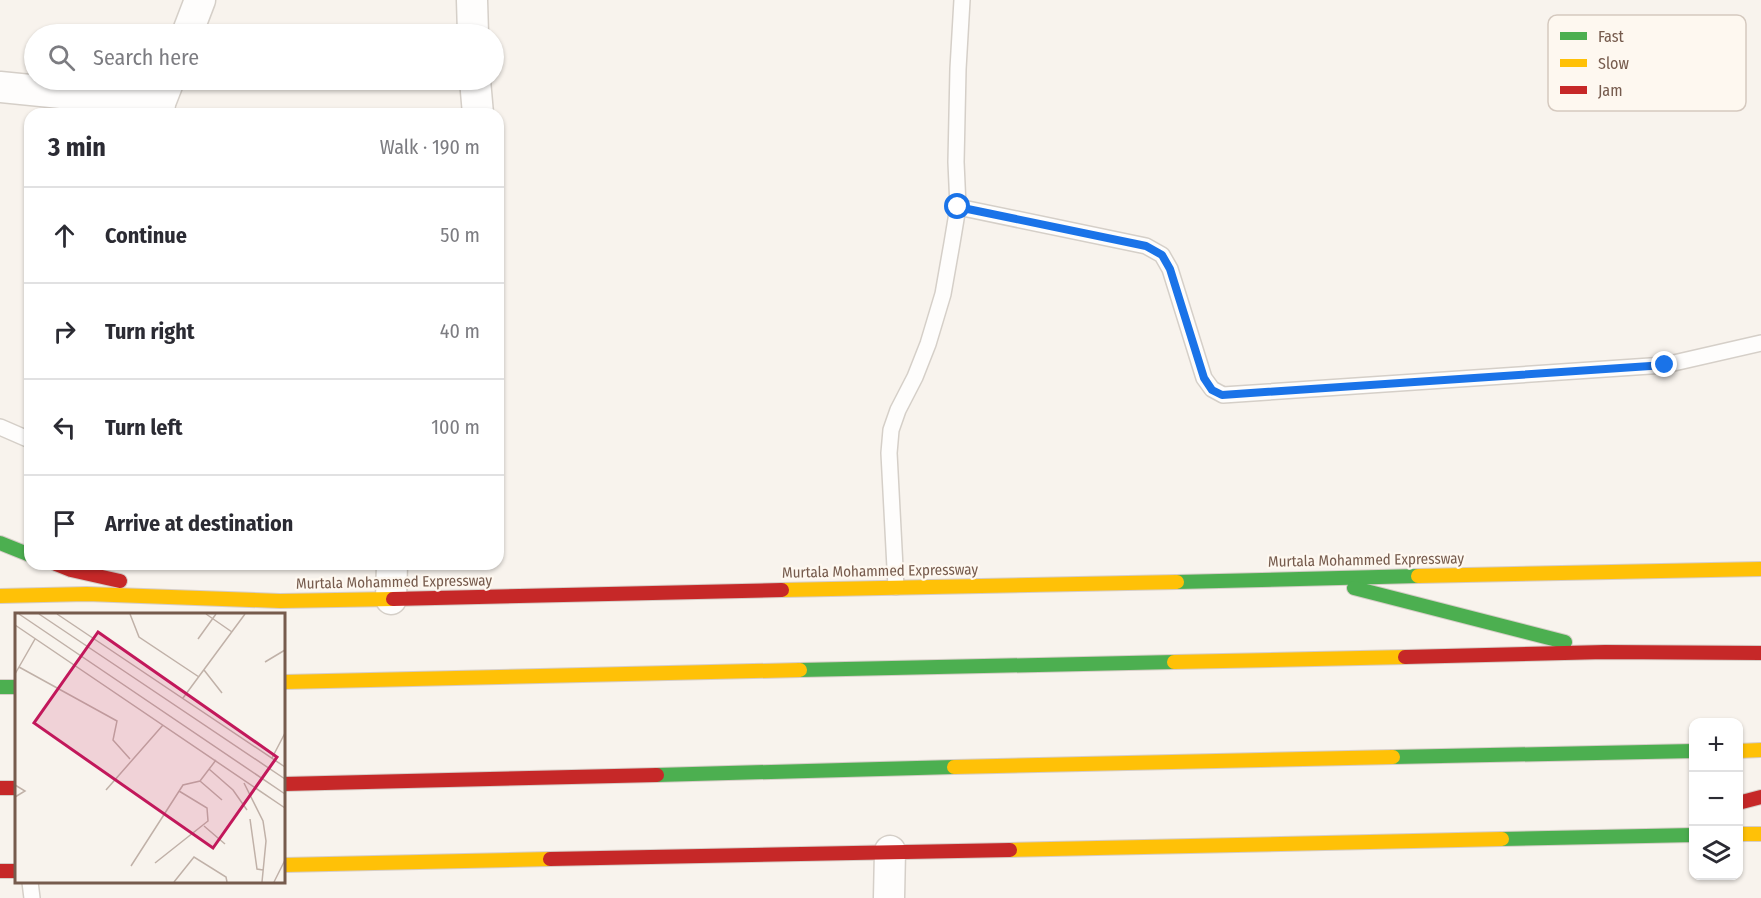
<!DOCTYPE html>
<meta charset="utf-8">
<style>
:root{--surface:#fff;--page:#f7f7f7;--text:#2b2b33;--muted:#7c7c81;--line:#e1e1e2}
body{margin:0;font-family:"Fira Sans Condensed",sans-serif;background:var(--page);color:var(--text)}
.controls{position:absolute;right:18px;bottom:18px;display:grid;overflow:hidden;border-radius:12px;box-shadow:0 2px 4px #0004}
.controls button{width:54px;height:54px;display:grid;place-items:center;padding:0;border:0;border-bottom:2px solid var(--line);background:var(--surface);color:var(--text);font:30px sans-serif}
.stop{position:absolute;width:18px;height:18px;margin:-14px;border:4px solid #1a73e8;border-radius:50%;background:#fff}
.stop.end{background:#1a73e8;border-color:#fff;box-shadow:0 2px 6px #0008}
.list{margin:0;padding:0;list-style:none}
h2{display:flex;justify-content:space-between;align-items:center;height:78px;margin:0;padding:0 24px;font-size:26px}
h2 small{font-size:20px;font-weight:400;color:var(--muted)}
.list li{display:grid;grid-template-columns:39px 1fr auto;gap:18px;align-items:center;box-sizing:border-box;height:96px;padding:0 24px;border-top:2px solid var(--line)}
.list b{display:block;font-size:22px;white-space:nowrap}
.list em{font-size:20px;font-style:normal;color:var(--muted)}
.icon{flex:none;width:33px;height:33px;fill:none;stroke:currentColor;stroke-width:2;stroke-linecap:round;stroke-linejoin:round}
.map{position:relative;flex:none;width:1761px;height:898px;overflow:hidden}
.search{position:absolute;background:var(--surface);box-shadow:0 2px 4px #0004;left:24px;top:24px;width:480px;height:66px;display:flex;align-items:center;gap:15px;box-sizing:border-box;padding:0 21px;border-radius:33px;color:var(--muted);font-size:22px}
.panel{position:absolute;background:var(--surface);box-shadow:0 2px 4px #0004;left:24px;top:108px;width:480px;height:462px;border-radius:18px}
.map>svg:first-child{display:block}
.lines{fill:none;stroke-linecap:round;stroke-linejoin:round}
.lane-casing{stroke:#d5cfc8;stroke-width:18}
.street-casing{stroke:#d5cfc8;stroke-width:33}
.fast-casing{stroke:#d6cdc7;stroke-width:16}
.slow-casing{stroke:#d6cdc7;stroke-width:16}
.jam-casing{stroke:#d6cdc7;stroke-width:16}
.lane{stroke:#fefdfc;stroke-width:15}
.street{stroke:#fefdfc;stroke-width:30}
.fast{stroke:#4caf50;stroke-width:14}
.slow{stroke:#ffc107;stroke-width:14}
.jam{stroke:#c62828;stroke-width:14}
.route{stroke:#1a73e8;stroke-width:8}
.labels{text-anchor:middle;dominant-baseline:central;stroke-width:4.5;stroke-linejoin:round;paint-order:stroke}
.street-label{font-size:15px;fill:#765b4d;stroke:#fef8f0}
.inset-road{fill:none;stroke:#c0b1a8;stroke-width:1.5}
.view{fill:#c2185b;fill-opacity:0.15;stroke:#c2185b;stroke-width:3}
.inset-edge{fill:none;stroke:#765b4d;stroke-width:3}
.key{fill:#fef8f0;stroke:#d5c9bf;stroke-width:1.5}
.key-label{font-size:16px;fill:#765b4d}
</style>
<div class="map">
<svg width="1761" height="898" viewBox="0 0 1761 898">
<rect width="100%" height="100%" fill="#f8f3ed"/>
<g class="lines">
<defs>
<g id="lane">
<path d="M958 207 1146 246 1162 255 1170 269 1204 378 1212 389 1223 395 1665 365 1761 343"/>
<path d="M0 427 30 440"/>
<path d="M896 587 889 453 891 430 898 410 915 377 928 344 943 294 952 243 958 207 956 162 958 69 962 0"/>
<path d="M30 882 32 898"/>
</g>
<g id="street">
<path d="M472 0 473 34"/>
<path d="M187 34 200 0"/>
<path d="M475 80 478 114"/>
<path d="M0 87 160 103"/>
<path d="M159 114 160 103 169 80"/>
<path d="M391 599 392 564"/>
<path d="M889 898 890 851"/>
</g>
<g id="fast">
<path d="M0 543 30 555"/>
<path d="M1177 582 1418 576"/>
<path d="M1354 588 1565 642"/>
<path d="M800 670 1174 662"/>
<path d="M0 687H16"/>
<path d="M1393 757 1694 751"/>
<path d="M657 775 954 767"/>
<path d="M1502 839 1694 835"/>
</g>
<g id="slow">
<path d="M1418 576 1761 569"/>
<path d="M782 590 1177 582"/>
<path d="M0 596 87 594 280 601 393 599"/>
<path d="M1174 662 1405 657"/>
<path d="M284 682 800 670"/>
<path d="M1738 751 1761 750"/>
<path d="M954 767 1393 757"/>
<path d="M1738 834H1761"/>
<path d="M1010 850 1502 839"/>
<path d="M284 865 550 859"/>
</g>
<g id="jam">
<path d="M56 564 71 570 120 581"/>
<path d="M393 599 782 590"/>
<path d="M1405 657 1605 652 1761 653"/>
<path d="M284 784 657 775"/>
<path d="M0 788H16"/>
<path d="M1738 803 1761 797"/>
<path d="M550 859 1010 850"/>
<path d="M0 871H16"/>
</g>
</defs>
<use href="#lane" class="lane-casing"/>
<use href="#street" class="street-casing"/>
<use href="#fast" class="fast-casing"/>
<use href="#slow" class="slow-casing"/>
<use href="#jam" class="jam-casing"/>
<use href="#lane" class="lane"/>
<use href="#street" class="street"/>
<use href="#fast" class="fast"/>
<use href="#slow" class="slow"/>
<use href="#jam" class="jam"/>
</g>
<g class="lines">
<path class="route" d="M958 207 1146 246 1162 255 1170 269 1204 378 1212 390 1222 395 1665 365"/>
</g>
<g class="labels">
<g class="street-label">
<text transform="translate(1366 560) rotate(-1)">Murtala Mohammed Expressway</text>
<text transform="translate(880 571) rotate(-1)">Murtala Mohammed Expressway</text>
<text transform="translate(394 582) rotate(-1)">Murtala Mohammed Expressway</text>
</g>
</g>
<g transform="translate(15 613)">
<rect width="270" height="270" fill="#f8f3ed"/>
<path class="inset-road" d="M4 1 270 181M24 1 270 166M42 1 270 154M115 1 124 24 184 64M191 1 217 19M0 12 270 195M183 26 201 1M250 49 270 37M4 54 102 108 98 127 115 146M189 57 207 80M0 61 20 26M168 85 230 1M257 145 270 120M194 156 218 177 232 197M185 168 207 187M229 170 248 208 251 228 247 269M0 172 10 178 0 184M91 177 148 112M235 206 242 256 248 257M189 213 210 231M140 250 193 208 192 195 164 178M116 253 168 172 185 168 201 147M159 269 179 244 211 264 212 269M259 269 270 247"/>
<path class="view" d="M83 19 262 144 198 235 19 110Z"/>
<rect width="270" height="270" class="inset-edge"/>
</g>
<rect x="1548" y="15" width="198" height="96" rx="9" class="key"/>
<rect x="1560" y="32" width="27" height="8" fill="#4caf50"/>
<rect x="1560" y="59" width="27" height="8" fill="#ffc107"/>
<rect x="1560" y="86" width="27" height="8" fill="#c62828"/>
<g class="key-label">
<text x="1598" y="42">Fast</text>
<text x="1598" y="69">Slow</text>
<text x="1598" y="96">Jam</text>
</g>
</svg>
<div class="controls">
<button>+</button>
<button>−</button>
<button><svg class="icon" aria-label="layers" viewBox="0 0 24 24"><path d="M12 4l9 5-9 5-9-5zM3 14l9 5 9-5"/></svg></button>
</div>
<div class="stop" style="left:958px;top:207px"></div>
<div class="stop end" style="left:1665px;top:365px"></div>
<div class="search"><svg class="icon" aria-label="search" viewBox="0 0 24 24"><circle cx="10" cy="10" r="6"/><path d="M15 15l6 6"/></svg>Search here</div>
<section class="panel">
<h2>3 min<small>Walk · 190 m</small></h2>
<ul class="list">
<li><svg class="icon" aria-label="ahead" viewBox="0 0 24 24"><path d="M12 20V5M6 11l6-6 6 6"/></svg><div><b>Continue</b></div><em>50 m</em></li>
<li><svg class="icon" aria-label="right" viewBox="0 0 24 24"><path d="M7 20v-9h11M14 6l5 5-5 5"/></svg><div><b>Turn right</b></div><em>40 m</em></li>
<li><svg class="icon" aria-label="left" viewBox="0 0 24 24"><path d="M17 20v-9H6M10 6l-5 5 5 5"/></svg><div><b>Turn left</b></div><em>100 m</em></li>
<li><svg class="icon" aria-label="arrive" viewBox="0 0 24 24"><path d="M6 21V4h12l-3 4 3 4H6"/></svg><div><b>Arrive at destination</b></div></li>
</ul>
</section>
</div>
